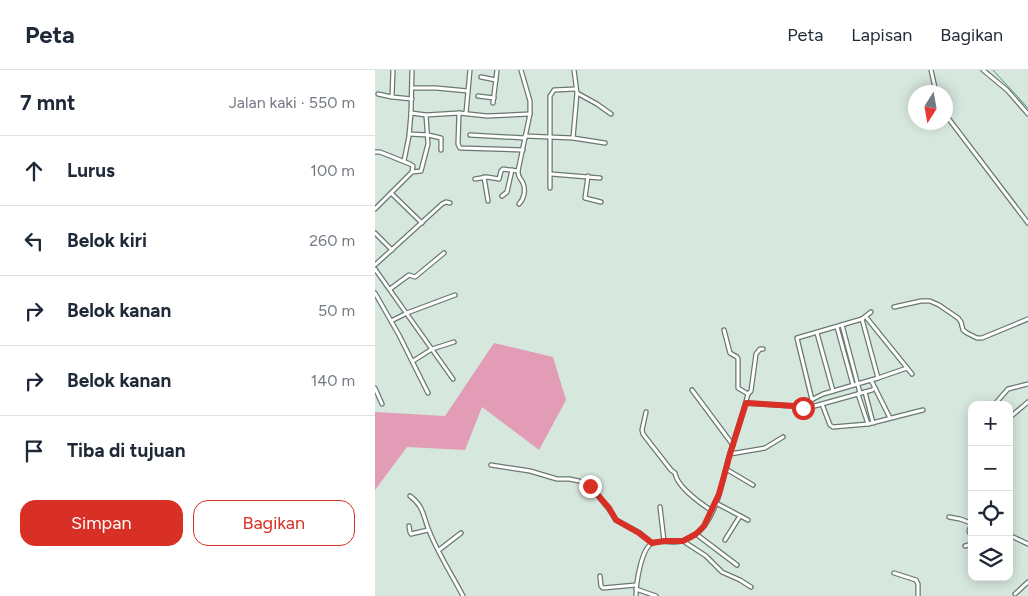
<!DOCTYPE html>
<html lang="id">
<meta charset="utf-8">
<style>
:root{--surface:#fff;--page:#f6f6f7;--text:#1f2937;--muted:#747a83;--line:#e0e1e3;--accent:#d93025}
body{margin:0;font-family:Figtree,sans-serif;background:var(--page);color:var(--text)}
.controls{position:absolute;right:15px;bottom:15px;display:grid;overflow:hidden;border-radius:10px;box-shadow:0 2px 12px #0003}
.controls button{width:45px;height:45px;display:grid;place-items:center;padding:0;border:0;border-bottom:1px solid var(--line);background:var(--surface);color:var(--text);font:25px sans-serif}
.compass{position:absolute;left:533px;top:15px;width:45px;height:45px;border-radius:50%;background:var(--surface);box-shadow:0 2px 12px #0003;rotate:191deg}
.stop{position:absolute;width:15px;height:15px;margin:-11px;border:4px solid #d93025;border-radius:50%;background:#fff}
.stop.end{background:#d93025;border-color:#fff;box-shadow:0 1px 5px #0008}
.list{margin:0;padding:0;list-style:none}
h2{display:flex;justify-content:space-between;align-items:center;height:65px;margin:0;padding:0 20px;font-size:21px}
h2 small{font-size:16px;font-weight:400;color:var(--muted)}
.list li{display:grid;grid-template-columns:32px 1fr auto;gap:15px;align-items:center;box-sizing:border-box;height:70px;padding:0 20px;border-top:1px solid var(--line)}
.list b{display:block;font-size:19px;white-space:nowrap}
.list em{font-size:16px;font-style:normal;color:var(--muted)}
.actions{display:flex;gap:10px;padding:15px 20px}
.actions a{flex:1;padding:11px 0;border:1px solid var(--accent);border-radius:15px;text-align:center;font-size:18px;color:var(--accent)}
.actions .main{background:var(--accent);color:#fff}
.icon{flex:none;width:28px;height:28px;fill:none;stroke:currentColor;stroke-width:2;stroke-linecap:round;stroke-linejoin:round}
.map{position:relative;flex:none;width:653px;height:526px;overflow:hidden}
header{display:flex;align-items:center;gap:30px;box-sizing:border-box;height:70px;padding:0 25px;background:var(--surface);border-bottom:1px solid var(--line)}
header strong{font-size:24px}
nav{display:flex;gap:28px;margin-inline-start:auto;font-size:18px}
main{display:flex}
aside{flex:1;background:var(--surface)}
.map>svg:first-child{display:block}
.green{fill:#e39cb5}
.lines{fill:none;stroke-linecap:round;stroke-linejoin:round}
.stream{stroke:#589178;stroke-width:1}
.minor-casing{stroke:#697971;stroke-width:5.5}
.minor{stroke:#fff;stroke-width:3}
.route{stroke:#d93025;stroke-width:6}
</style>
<header>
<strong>Peta</strong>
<nav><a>Peta</a><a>Lapisan</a><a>Bagikan</a></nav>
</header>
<main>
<aside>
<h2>7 mnt<small>Jalan kaki · 550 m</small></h2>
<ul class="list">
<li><svg class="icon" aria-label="ahead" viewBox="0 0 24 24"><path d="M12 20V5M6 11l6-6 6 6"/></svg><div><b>Lurus</b></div><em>100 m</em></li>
<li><svg class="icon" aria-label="left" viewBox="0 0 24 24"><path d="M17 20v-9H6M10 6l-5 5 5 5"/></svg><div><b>Belok kiri</b></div><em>260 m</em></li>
<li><svg class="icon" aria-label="right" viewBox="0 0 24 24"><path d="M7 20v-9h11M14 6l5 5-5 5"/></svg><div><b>Belok kanan</b></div><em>50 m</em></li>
<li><svg class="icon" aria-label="right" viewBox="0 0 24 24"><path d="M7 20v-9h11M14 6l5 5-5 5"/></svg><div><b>Belok kanan</b></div><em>140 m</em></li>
<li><svg class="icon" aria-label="arrive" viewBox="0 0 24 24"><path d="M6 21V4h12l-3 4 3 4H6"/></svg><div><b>Tiba di tujuan</b></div></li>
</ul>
<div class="actions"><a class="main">Simpan</a><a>Bagikan</a></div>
</aside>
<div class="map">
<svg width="653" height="526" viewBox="0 0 653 526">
<rect width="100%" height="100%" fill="#d6e7de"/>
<path class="green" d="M119 273 178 287 191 330 164 380 107 337 90 380 32 377 0 420V342L70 346Z"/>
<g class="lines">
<path class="stream" d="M618 0 653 38"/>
<defs>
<g id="minor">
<path d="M18 0 17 27 37 29"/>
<path d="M556 0 561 22"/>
<path d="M608 0 632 20 653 44"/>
<path d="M106 7 121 10"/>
<path d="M37 18H61L93 21"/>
<path d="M202 23 222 34 236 44"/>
<path d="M3 24 17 27"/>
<path d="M103 26 119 28"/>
<path d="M118 33 122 0"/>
<path d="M36 43 51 45 84 43 112 46 155 44"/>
<path d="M84 43 83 74 85 78 148 80"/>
<path d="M91 43 95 0"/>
<path d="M570 44 653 153"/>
<path d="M34 64 53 65 66 68V80"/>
<path d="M95 65 150 68"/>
<path d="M150 66 198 68 230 73"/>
<path d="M198 68 202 23 199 0"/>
<path d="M0 82H5L35 94 38 96 37 102"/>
<path d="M29 91 34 66 36 43 37 0"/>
<path d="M176 104 225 108"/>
<path d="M213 106 210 128 226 132"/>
<path d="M109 107 113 131"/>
<path d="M100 109 112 107 124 109 126 101 128 99 143 101"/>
<path d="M175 118V26L179 20 201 19"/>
<path d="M16 123 47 153"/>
<path d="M127 126 132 122 137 100"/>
<path d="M144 134C149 129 151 120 148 113 145 107 143 108 143 101L155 44V31L146 0"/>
<path d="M0 139 37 102 46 101 53 74 51 45"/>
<path d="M0 163 17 180"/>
<path d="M0 195 67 134 71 132 75 133"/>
<path d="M0 199 78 309"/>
<path d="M15 219 34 205 40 207 69 183"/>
<path d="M0 223 24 265 53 323"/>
<path d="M519 237 546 231H555L564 235 583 248 586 252 588 260 592 263 602 268H607L653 249"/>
<path d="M491 247 537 304"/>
<path d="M16 251 32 243 80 225"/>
<path d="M467 255 485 323"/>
<path d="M462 257 478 315"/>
<path d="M349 260 355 283 362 287 363 289V318L373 324"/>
<path d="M442 263 458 321"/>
<path d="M38 291 57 279 79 272"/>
<path d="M503 308 532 298"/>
<path d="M0 318 7 334"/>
<path d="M500 318 515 348"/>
<path d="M317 320 358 375"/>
<path d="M490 322 498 353"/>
<path d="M483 324 493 354"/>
<path d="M437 330 422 268 487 249"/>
<path d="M371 333 416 336 426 335 448 324 503 308 487 249 496 242"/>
<path d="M447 334 455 355 458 357 493 354 548 340"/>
<path d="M619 335 633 319 653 314"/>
<path d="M422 337H436L497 320 500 318 496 310"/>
<path d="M271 342 267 360 268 364 296 400 300 403C302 417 325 433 337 441"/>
<path d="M634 348 653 332"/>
<path d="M355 384 390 378 408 367"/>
<path d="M116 395 155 401 182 409H194L204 411 215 416 233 438 241 450 265 463 277 473"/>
<path d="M351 399 378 415"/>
<path d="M35 426C50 437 48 448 55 463 64 485 77 505 88 526"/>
<path d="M341 433 373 450"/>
<path d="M285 437 289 471"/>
<path d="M574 447 585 449 596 453"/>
<path d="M597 453 594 461 597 468"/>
<path d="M34 456 35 462 36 464 53 460"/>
<path d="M321 464 362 495"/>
<path d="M634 465 653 474"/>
<path d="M350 470 365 446"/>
<path d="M308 471 331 486 347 502 365 510 376 517"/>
<path d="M590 476 597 474"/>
<path d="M64 480 86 463"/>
<path d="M519 503 541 510 543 514V526"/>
<path d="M225 506 226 516 228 518 261 515"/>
<path d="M261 519 281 526"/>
<path d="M640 524 653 512"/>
<path d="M261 526C261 515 266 477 278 473 287 469 299 474 308 471 316 468 325 462 330 455 345 434 348 407 355 383 361 363 368 344 373 324L376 321 381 284 385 279H388"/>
</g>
</defs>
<use href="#minor" class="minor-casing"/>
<use href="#minor" class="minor"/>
</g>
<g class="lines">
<path class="route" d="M215 416 234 438 241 450 264 463 277 473 289 471H308L321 464 329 456 344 424 355 384 371 333 420 336 428 338"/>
</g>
</svg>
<div class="controls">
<button>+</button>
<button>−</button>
<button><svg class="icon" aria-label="locate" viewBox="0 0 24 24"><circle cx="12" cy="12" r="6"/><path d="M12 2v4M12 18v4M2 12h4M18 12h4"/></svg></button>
<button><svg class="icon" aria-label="layers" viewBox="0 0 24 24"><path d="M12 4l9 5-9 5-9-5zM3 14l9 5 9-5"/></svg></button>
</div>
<svg class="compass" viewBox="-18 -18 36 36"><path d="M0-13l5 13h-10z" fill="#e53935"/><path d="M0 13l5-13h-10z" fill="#747a83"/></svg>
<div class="stop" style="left:428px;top:338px"></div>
<div class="stop end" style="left:215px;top:416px"></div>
</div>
</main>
